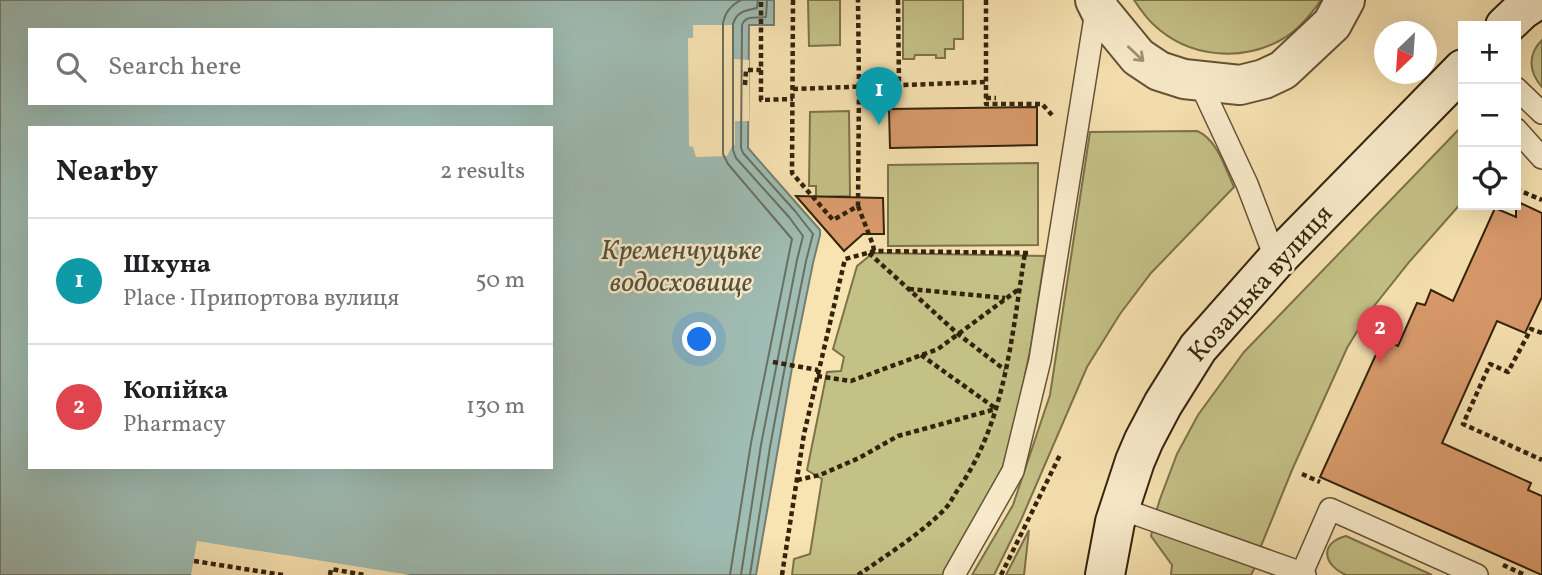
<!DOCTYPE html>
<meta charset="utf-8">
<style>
:root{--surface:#fff;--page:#f6f6f6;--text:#202124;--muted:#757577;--line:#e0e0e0;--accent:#d93025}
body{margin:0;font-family:Vollkorn,serif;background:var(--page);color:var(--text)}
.controls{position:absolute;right:21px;top:21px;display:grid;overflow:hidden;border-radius:0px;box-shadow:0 7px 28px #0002}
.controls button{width:63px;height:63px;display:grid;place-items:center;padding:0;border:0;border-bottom:2px solid var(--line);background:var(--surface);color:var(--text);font:35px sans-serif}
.compass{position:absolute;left:1374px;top:21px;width:63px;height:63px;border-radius:50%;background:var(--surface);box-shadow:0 7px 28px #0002;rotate:205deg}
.you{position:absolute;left:700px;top:340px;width:24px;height:24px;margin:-18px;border:5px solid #fff;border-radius:50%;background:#1a73e8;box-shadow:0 0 0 10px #1a73e833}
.badge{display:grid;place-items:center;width:46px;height:46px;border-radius:50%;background:var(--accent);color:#fff;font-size:23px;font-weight:700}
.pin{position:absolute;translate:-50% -58px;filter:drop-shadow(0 2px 4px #0008)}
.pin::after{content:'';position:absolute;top:37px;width:24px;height:21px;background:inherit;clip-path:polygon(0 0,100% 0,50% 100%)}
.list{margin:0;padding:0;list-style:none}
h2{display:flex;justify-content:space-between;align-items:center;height:91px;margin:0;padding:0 28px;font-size:30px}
h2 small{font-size:23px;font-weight:400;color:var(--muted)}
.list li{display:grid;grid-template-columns:46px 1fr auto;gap:21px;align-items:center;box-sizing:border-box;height:126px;padding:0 28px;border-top:2px solid var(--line)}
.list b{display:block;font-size:26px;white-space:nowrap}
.list p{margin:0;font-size:23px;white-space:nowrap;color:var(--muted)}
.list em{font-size:23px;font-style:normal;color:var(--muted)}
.icon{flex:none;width:38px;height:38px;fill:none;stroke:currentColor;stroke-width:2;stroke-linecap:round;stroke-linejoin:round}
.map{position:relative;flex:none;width:1542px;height:575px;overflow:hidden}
.search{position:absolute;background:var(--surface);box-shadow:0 7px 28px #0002;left:28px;top:28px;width:525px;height:77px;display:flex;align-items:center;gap:18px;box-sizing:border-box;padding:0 24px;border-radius:0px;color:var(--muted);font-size:26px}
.panel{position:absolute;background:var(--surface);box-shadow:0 7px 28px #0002;left:28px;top:126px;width:525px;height:343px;border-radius:0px}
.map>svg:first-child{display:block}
.green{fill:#c4c187;stroke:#7c724a;stroke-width:2}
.water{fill:#9fbdb4;stroke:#747f71;stroke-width:2;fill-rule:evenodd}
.pier{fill:#f8e3b2}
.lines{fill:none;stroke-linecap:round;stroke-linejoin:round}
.shore{stroke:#697060;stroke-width:2}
.building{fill:#da9b6c;stroke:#33230c;stroke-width:2}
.service-casing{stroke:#645336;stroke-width:24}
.minor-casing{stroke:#645336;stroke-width:42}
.secondary-casing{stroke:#33230c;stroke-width:42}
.path{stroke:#33230c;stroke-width:4.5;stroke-dasharray:5 3.5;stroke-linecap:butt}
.service{stroke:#faedcd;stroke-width:21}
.minor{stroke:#faedcd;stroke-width:38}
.secondary{stroke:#faedcd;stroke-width:38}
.oneway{stroke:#a09276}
.labels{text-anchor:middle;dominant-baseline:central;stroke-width:5;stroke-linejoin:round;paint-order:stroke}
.street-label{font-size:26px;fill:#33230c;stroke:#faedcd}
.water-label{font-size:28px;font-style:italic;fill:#53513e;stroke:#faedcd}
</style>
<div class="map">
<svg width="1542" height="575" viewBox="0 0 1542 575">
<rect width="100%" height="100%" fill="#f8e3b2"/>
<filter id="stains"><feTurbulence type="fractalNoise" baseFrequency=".00286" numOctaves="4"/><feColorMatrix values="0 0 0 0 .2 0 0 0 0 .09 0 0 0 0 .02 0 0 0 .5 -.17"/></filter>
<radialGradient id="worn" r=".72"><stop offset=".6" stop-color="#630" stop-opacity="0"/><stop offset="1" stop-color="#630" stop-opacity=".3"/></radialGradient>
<g class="green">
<path d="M808 0H840V45L809 46Z"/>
<path d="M903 0H963V39H954V49H945V58H936V55H915L914 59H903Z"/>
<path d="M1134 0H1321C1310 16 1297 32 1279 41 1239 62 1188 57 1154 25 1146 18 1140 9 1134 0Z"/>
<path d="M1542 40V87C1529 72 1527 55 1542 40Z"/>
<path d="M849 111 850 196 816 197V186H809L810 112Z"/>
<path d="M1463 125V201L1410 261 1367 315 1347 348 1292 470 1257 556 1154 519 1160 499 1177 454 1198 415 1244 352Z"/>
<path d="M1197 131C1217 139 1225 168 1234 187L1151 273 1120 314 1087 367 1021 520 994 575H972L1013 505 1050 395 1090 132Z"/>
<path d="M1038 163V245L888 246V165Z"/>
<path d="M873 253 1045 256 1031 346 1008 457 994 485 943 575H792L794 559 810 554 822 479 807 470 827 372 841 371 844 357 833 349 857 266Z"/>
<path d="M1154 523 1257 563 1251 575H1171L1172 565 1151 536Z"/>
<path d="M1029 530 1024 575H1006Z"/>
<path d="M1346 536 1432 575H1346C1323 565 1319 543 1346 536Z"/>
</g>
<path class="water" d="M0 0H774V25H749L748 148 820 230V235L813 263 793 362 756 575H0ZM30 30H551V103H30ZM30 128H551V467H30Z"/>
<g class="pier">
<path d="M693 25H732V36L734 37V59L749 60V121H735V145L732 146 727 156 696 157 693 147 689 146 688 38H693Z"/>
<path d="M197 541 410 575H191Z"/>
</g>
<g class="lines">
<g class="shore">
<path d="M730 575 751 443 792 239 728 164 723 154V23C725 12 731 5 741 0"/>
<path d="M741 575 761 445 797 260 803 236 789 217 736 158 733 150V24C737 11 745 11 757 8L758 0"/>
<path d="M750 575 770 447 786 361 806 261 813 234 795 211 743 153 741 148 742 25C746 14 757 19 766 17L767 0"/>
</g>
</g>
<g class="building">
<path d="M1037 107V145L890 148 889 109Z"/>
<path d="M796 196 883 198 884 234H863L844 251Z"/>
<path d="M1516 201 1542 213V297L1525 333 1497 321 1442 443 1531 483 1528 490 1542 496V575L1320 477 1383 339 1398 346 1417 303 1425 305 1431 290 1453 301 1495 208 1516 217Z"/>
</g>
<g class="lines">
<defs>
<g id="service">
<path d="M1199 81 1247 184 1276 260"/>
<path d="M1516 88 1542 113"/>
<path d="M1516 129 1542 158"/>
<path d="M1119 508 1302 573"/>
<path d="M954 575 1013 471 1040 360 1097 5"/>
<path d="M1305 575 1302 573 1330 509 1477 575"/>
</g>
<path id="minor" d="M1095 0 1101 12 1138 57 1159 71 1184 79 1240 85 1264 79 1283 70 1332 24 1345 0"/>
<g id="secondary">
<path d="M1505 26 1522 10 1537 0"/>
<path d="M1105 575 1115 522 1135 461 1144 440 1163 404 1198 348 1276 260 1463 69"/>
</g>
</defs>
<use href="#service" class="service-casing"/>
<use href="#minor" class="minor-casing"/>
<use href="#secondary" class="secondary-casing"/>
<g class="path">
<path d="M793 0 792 173 833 220 858 206 859 87 858 0"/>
<path d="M898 0 899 85"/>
<path d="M986 0V104H1042L1052 115"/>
<path d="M761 2V100L793 99"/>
<path d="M745 85 746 70H761"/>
<path d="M793 89 986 82"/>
<path d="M986 98H996"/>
<path d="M1516 189 1542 200"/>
<path d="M858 206 873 245 874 251"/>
<path d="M869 253 958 334 1005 370"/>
<path d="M909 289 1005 298"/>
<path d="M1542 333 1531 329 1508 372 1490 364 1463 424 1542 460"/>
<path d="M921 355 995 408"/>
<path d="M773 362 818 370"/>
<path d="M817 376 851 381 938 349 1019 289"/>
<path d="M1302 474 1320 482"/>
<path d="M797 480 820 475 859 458 898 436 996 409"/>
<path d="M194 561 283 575"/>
<path d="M1503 565 1525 575"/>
<path d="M330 575 331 569 365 575"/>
<path d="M782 575 804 434 845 259 875 251 1031 253"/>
<path d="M858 575C887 555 919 535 944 510 950 504 954 495 959 488 1006 420 1012 333 1025 253"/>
<path d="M1001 575 1061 453"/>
</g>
<use href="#service" class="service"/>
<use href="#minor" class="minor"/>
<use href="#secondary" class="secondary"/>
</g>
<defs><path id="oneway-shaft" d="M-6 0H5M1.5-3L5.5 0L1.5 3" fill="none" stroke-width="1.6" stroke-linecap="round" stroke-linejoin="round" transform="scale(1.75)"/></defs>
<use class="oneway" href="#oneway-shaft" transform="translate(1136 54) rotate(43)"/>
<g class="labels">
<g class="street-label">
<text transform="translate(1261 284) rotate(-48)">Козацька вулиця</text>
</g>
<g class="water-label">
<text x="681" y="251">Кременчуцьке<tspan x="681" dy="32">водосховище</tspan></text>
</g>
</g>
<rect width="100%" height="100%" filter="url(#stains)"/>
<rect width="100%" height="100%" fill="url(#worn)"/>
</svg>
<div class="controls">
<button>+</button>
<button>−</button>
<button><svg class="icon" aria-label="locate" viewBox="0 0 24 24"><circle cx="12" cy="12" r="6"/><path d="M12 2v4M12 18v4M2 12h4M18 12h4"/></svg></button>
</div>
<svg class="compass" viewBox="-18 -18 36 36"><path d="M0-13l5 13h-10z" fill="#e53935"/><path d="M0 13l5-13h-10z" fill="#757577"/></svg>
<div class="you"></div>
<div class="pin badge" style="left:879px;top:125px;background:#0f9aa8">1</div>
<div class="pin badge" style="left:1380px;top:363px;background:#e0444e">2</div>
<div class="search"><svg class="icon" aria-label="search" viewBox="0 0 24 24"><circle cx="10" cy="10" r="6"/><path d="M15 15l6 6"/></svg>Search here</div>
<section class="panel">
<h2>Nearby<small>2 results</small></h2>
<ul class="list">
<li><span class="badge" style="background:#0f9aa8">1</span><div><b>Шхуна</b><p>Place · Припортова вулиця</p></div><em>50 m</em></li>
<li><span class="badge" style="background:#e0444e">2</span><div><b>Копійка</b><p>Pharmacy</p></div><em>130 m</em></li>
</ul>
</section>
</div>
